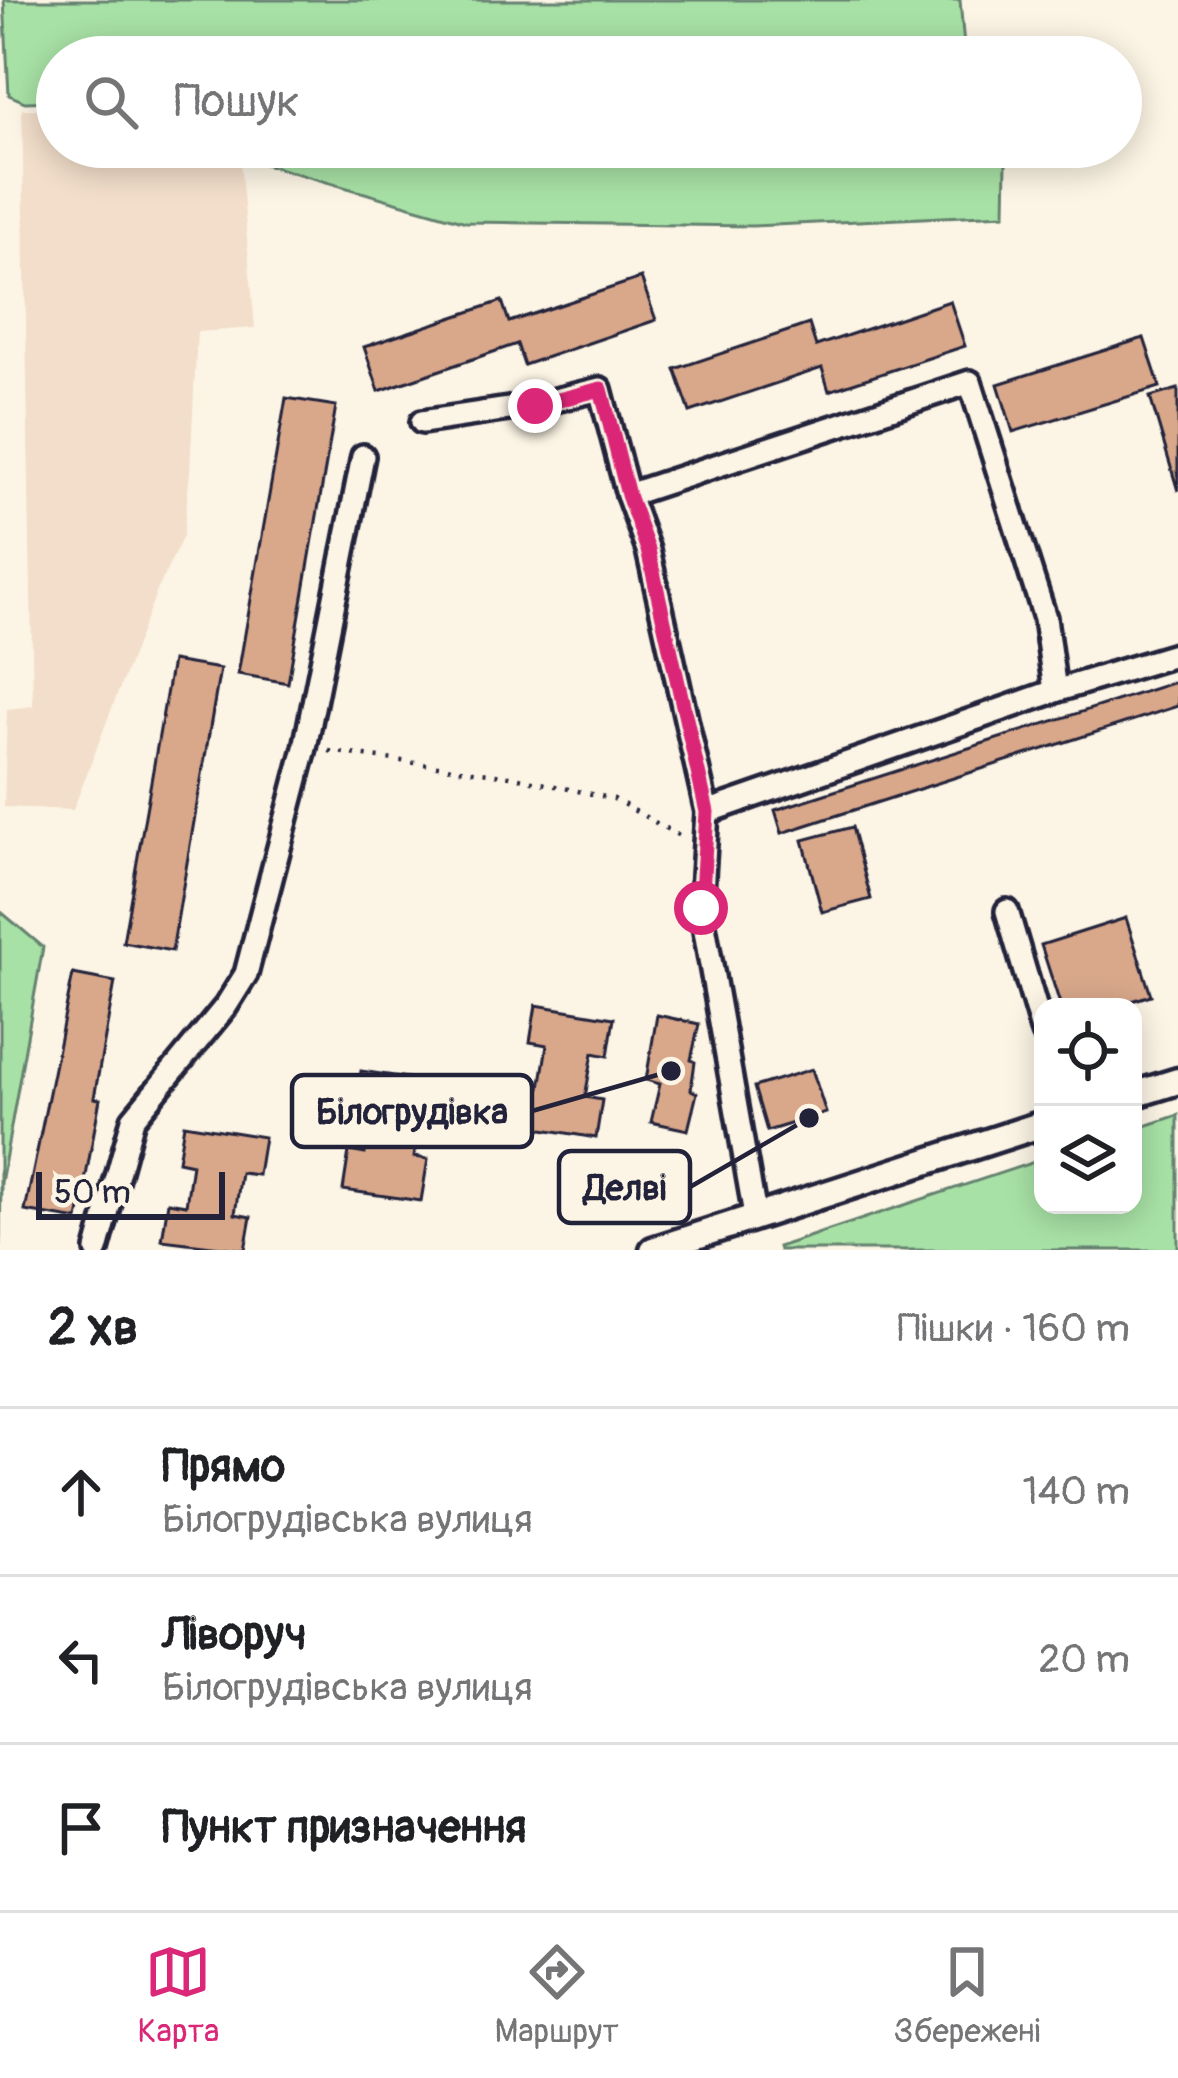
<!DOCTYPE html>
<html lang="uk">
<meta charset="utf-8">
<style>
:root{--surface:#fff;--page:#f2f2f2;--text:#202124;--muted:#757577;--line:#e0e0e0;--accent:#db2777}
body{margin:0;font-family:Pangolin,sans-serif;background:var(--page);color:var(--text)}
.controls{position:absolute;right:36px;bottom:36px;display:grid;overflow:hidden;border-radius:24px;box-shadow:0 6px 30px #0003}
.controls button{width:108px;height:108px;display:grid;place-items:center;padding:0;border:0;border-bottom:3px solid var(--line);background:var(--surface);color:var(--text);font:60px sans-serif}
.scale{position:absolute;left:36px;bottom:30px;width:189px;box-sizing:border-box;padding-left:12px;border:6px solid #22223b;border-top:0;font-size:33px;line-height:42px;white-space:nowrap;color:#22223b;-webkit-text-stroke:9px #fcf5e5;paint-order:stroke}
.stop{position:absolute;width:36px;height:36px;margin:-27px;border:9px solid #db2777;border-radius:50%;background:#fff}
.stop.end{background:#db2777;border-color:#fff;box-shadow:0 3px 12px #0008}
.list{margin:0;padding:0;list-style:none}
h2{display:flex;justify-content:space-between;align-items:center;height:156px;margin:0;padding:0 48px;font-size:51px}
h2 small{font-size:39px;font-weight:400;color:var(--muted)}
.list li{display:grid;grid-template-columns:78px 1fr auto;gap:36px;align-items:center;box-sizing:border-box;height:168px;padding:0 48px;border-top:3px solid var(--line)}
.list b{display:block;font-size:45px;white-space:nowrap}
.list p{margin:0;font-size:39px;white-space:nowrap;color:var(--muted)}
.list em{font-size:39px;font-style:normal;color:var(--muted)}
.icon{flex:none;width:66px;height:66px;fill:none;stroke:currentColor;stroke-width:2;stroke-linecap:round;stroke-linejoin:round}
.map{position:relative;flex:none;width:1178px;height:1250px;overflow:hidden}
.search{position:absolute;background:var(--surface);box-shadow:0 6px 30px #0003;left:36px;right:36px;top:36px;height:132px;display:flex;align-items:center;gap:30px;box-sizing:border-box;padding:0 42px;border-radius:66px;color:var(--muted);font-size:45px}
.sheet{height:660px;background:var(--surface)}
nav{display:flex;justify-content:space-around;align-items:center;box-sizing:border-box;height:168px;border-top:3px solid var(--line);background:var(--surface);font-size:33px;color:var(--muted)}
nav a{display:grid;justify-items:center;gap:6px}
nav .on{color:var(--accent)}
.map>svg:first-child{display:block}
.built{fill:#f2deca}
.green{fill:#a8e1a5;stroke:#658270;stroke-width:3}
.building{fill:#d9a88b;stroke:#22223b;stroke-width:3}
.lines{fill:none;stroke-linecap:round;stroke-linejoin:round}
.minor-casing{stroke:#22223b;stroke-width:30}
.tertiary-casing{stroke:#22223b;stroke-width:33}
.path{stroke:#22223b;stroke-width:4.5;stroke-dasharray:3 9;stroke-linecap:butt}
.minor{stroke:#fcf5e5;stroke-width:21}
.tertiary{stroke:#fcf5e5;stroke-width:24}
.route{stroke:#db2777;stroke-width:15}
.leader{fill:none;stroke:#22223b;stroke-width:4.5}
.callout-dot{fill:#22223b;stroke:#fcf5e5;stroke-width:4.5}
.callout{fill:#fcf5e5;stroke:#22223b;stroke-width:4.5}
.callout-label{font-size:36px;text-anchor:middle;font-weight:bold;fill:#22223b}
</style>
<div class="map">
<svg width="1178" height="1250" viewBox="0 0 1178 1250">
<rect width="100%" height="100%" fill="#fcf5e5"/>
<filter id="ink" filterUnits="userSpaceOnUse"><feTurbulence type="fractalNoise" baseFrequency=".00833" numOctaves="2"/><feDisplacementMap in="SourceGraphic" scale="24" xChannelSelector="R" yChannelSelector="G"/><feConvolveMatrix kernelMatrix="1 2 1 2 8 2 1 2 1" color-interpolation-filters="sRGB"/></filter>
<g filter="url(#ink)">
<path class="built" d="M22 109H57V147H200L209 156 240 161 255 328 197 332 190 472 183 536 156 593 73 810 4 807 7 709 33 706Z"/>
<g class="green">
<path d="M4 0H960L965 57H57V101L25 102 9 95Z"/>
<path d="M222 147H993L1006 163 1005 214 753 226 466 222 222 152Z"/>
<path d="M0 911 43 947 1 1183 0 1250Z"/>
<path d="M1178 1115V1250H779L778 1247 1043 1159V1205H1133V1130Z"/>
</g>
<g class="building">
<path d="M641 278 656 320 524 365 517 344 379 391 364 347 502 301 509 322Z"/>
<path d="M950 301 965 346 829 391 822 368 690 412 675 369 809 324 816 346Z"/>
<path d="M1144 338 1160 387 1013 432 998 384Z"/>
<path d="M1178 389V491L1150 397Z"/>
<path d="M286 398 336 406 288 683 238 674Z"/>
<path d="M172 661 220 669 172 951 123 942Z"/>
<path d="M1178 681V706L782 833 775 810Z"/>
<path d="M852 827 871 899 822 912 803 840Z"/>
<path d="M1126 918 1151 995 1113 1007H1061L1041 945Z"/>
<path d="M73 974 115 982 94 1098 100 1099 78 1220 25 1211Z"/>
<path d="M536 1005 614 1018 608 1056 593 1053 585 1097 602 1100 596 1138 513 1124 520 1085 540 1088 547 1045 530 1042Z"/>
<path d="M657 1015 699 1024 691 1060 695 1062 691 1090 697 1093 688 1130 651 1122 660 1084 646 1080Z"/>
<path d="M812 1069 826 1113 767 1131 754 1087Z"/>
<path d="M361 1071 441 1083 435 1122 420 1120 414 1157 428 1159 421 1201 343 1190 349 1151 365 1154 372 1109 356 1107Z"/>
<path d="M184 1124 264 1137 258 1175 241 1173 235 1214 251 1217 245 1250 162 1240 168 1202 186 1205 192 1164 178 1161Z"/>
</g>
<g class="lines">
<defs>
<g id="minor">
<path d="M422 422 535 405 600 389 628 495"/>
<path d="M1055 691 1178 654"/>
<path d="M707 812 1055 691 1045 618 970 382 628 495 648 550 707 812 701 908 755 1215"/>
<path d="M1007 911 1043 1033"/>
<path d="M97 1250 133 1119 226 1006 246 974 305 748 363 456"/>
</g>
<g id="tertiary">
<path d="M1133 1095 1178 1081"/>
<path d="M653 1250 1043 1124"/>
</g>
</defs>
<use href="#minor" class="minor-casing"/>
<use href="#tertiary" class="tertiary-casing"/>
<path class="path" d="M329 751 510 776 614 799 681 837"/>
<use href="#minor" class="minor"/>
<use href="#tertiary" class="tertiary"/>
</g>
</g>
<g class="lines" filter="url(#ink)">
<path class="route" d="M535 406 601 389 628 495 648 550 707 812 701 908"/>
</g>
<path class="leader" d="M671 1071L532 1111M809 1118L690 1187"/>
<g class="callout-dot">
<circle cx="671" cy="1071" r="12"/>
<circle cx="809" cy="1118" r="12"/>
</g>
<g class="callout">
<rect x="292" y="1075" width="240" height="72" rx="12"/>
<rect x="559" y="1151" width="131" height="72" rx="12"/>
</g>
<g class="callout-label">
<text x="412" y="1124">Білогрудівка</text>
<text x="625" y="1200">Делві</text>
</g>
</svg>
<div class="controls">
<button><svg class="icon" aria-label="locate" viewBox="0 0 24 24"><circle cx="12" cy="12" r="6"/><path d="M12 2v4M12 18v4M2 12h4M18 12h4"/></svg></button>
<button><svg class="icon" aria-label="layers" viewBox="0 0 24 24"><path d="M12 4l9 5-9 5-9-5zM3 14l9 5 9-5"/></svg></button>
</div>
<div class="scale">50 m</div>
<div class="stop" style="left:701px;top:908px"></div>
<div class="stop end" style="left:535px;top:406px"></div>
<div class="search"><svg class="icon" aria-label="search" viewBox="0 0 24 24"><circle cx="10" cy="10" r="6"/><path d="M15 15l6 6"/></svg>Пошук</div>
</div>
<section class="sheet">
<h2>2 хв<small>Пішки · 160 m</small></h2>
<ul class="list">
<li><svg class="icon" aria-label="ahead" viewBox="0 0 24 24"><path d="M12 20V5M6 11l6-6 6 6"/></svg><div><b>Прямо</b><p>Білогрудівська вулиця</p></div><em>140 m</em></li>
<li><svg class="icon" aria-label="left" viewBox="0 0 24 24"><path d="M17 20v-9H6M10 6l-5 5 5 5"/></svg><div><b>Ліворуч</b><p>Білогрудівська вулиця</p></div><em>20 m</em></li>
<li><svg class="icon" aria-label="arrive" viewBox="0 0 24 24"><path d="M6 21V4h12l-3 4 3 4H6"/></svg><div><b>Пункт призначення</b></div></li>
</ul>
</section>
<nav>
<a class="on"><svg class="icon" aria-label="map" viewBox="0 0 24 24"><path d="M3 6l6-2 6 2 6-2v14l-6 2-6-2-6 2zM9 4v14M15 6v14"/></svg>Карта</a>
<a><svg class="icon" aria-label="directions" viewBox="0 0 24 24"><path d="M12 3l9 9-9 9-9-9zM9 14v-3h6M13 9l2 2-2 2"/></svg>Маршрут</a>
<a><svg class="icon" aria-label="saved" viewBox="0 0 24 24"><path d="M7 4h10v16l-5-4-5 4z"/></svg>Збережені</a>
</nav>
